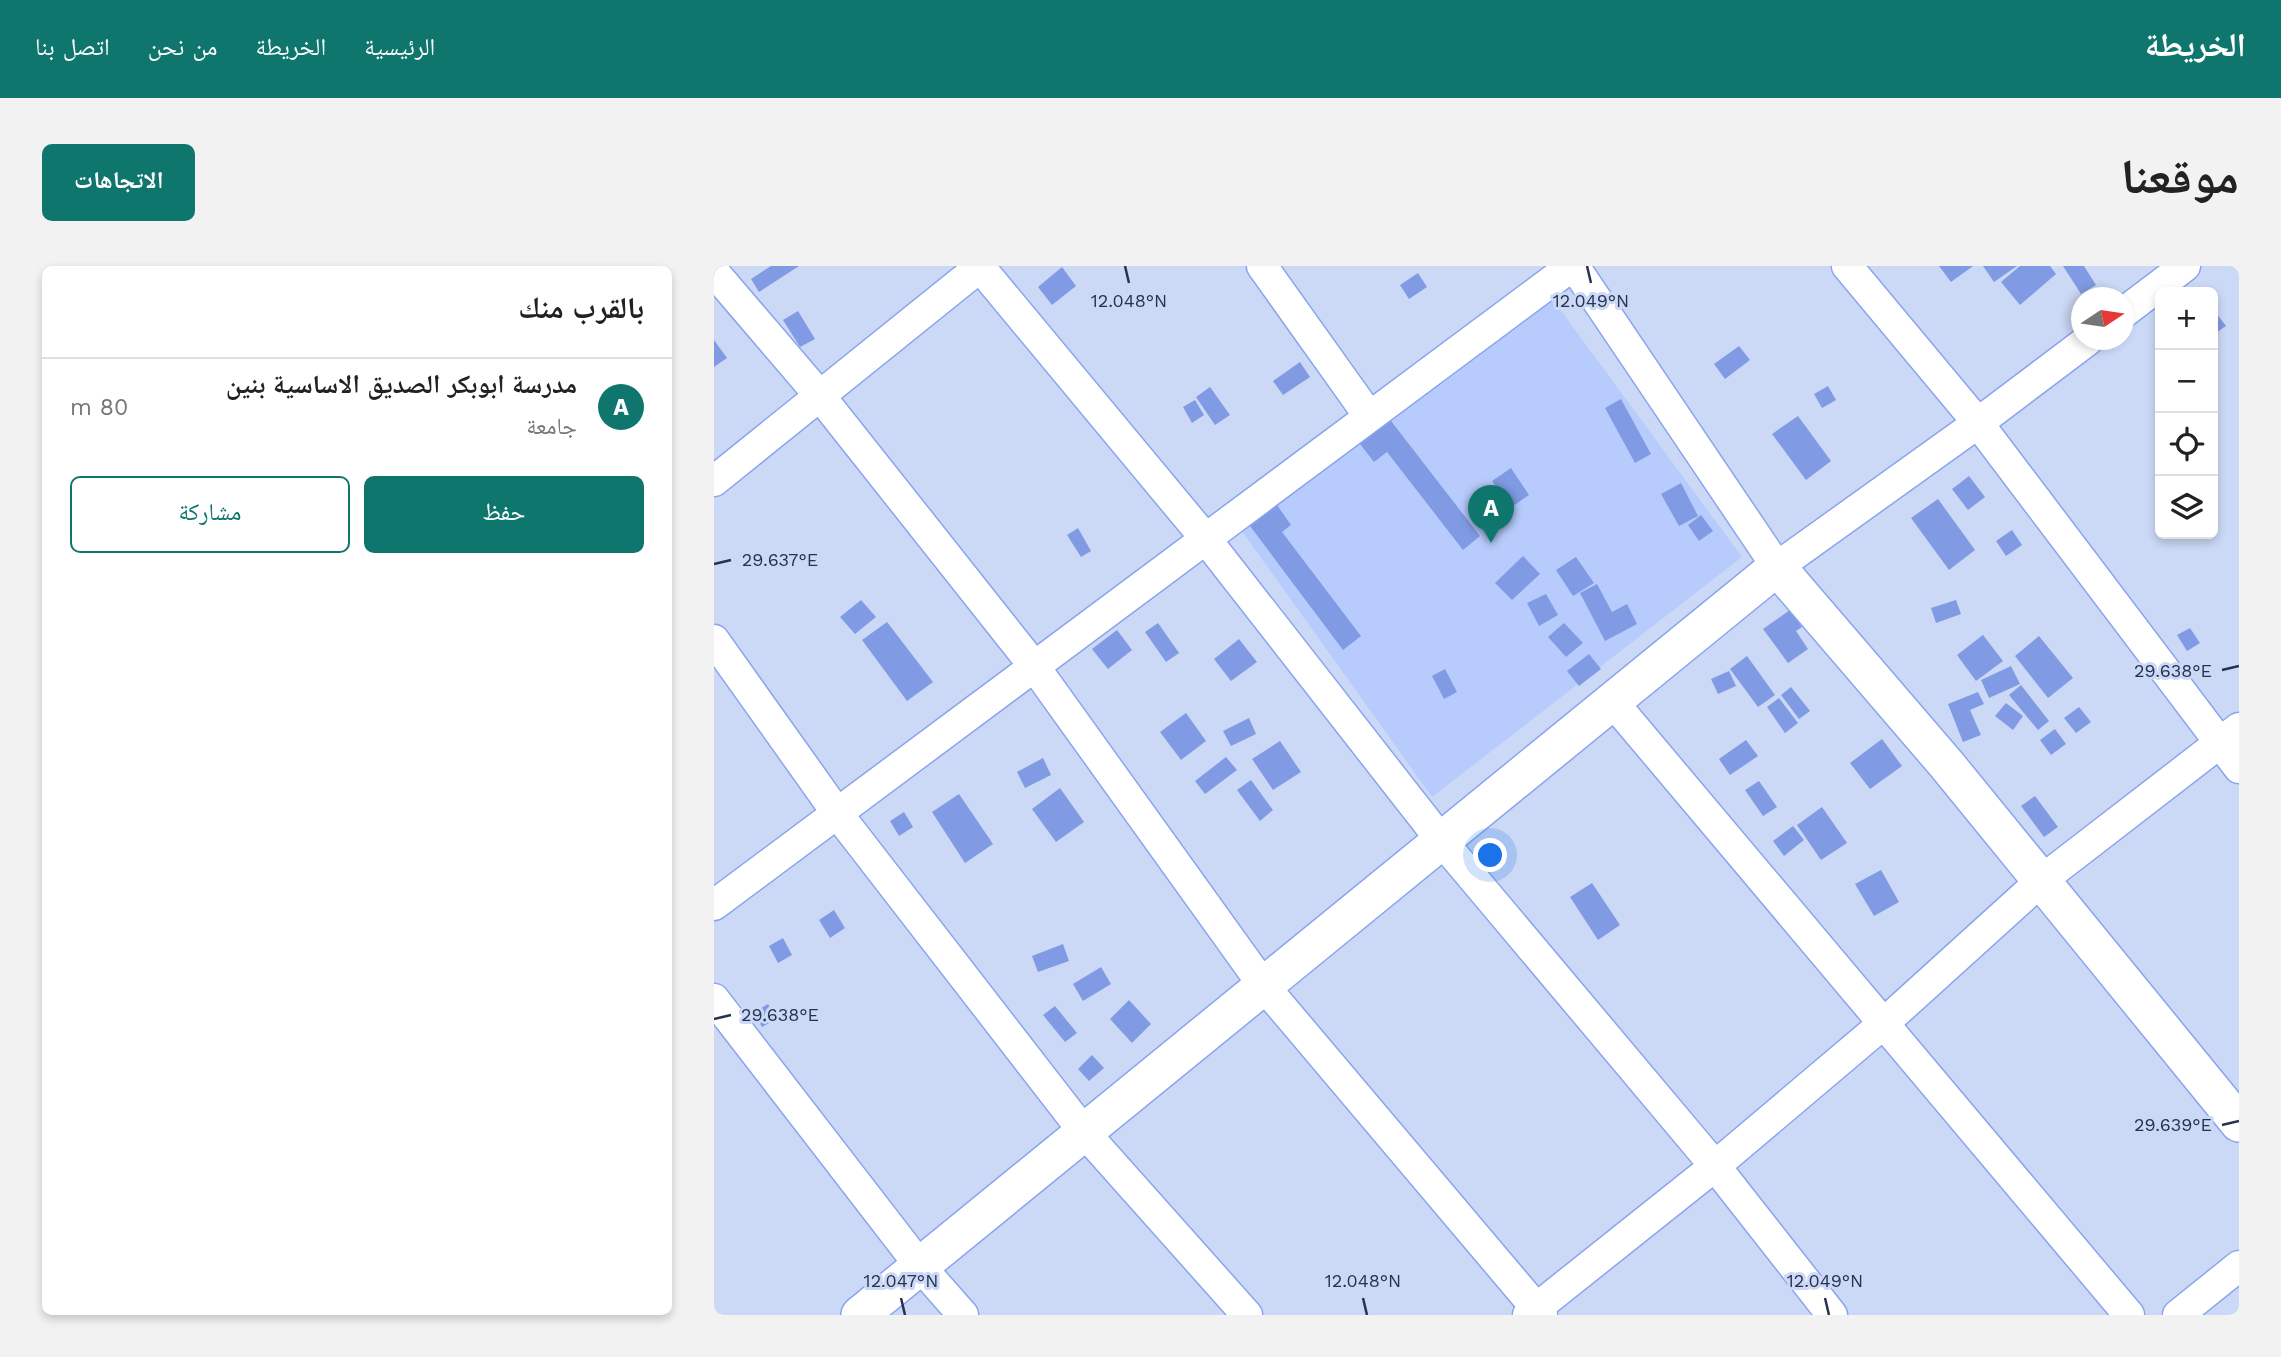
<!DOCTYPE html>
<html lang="ar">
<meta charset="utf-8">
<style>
:root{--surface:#fff;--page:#f2f2f2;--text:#222;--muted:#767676;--line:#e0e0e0;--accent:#0f766e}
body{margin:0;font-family:"Work Sans","Noto Naskh Arabic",sans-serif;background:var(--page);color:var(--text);direction:rtl}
.controls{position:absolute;right:21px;top:21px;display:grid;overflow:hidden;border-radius:10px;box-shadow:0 4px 10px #0003}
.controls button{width:63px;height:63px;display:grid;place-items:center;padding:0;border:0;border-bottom:2px solid var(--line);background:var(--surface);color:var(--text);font:35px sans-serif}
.compass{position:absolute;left:1357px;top:21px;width:63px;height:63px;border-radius:50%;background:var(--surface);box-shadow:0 4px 10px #0003;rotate:77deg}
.you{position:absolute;left:777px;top:590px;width:24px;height:24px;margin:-18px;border:5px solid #fff;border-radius:50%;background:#1a73e8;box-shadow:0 0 0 10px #1a73e833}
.badge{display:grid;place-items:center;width:46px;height:46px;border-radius:50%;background:var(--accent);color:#fff;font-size:23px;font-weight:700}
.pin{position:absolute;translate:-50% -58px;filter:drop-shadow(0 2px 4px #0008)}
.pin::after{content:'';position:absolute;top:37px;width:24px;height:21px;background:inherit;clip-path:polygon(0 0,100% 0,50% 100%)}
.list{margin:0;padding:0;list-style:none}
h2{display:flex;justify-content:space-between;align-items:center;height:91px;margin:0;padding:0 28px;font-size:30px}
h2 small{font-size:23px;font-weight:400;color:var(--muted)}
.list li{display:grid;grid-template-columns:46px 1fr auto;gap:21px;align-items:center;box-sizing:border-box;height:98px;padding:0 28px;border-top:2px solid var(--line)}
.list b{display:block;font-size:26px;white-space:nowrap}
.list p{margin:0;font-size:23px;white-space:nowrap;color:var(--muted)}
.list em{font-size:23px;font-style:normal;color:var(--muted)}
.actions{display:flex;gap:14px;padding:21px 28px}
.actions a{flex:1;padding:16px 0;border:2px solid var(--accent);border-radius:10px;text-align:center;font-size:24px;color:var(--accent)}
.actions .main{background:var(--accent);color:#fff}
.icon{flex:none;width:38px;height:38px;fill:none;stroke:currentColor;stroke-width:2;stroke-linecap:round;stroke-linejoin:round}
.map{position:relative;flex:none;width:1525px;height:1049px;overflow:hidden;direction:ltr;border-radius:10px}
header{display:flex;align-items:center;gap:42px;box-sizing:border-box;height:98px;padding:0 35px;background:var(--accent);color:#fff}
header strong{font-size:33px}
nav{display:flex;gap:38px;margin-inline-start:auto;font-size:24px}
.intro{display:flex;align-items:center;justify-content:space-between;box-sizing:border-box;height:168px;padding:0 42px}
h1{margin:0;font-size:49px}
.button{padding:18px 32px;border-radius:10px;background:var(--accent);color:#fff;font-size:24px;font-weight:700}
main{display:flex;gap:42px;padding:0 42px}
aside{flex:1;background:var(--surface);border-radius:10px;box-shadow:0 4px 10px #0003}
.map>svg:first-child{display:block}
.built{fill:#b7cbfc}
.building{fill:#809be3}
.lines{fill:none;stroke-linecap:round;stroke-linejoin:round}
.minor-casing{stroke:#89a5ed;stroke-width:33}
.tertiary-casing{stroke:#89a5ed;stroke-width:40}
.minor{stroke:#fff;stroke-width:30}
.tertiary{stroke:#fff;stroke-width:37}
.ticks{fill:none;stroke:#273250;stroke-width:2.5}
.ticks-label{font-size:18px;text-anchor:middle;fill:#273250;stroke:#cbd8f6;stroke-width:6;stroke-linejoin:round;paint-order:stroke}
</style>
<header>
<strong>الخريطة</strong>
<nav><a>الرئيسية</a><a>الخريطة</a><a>من نحن</a><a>اتصل بنا</a></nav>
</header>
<div class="intro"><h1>موقعنا</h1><a class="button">الاتجاهات</a></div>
<main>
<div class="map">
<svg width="1525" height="1049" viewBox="0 0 1525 1049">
<rect width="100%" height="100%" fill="#cbd8f6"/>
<path class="built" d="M836 30 1028 291 718 531 527 264Z"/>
<g class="building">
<path d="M57 0H85L45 26 37 13Z"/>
<path d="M1225 0H1259L1237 16Z"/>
<path d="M1269 0H1303L1280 16Z"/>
<path d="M1306 0H1336L1342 8 1306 39 1287 16Z"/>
<path d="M1349 0H1370L1382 19 1367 28Z"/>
<path d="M348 1 362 20 338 39 324 21Z"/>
<path d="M704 7 713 21 695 33 686 19Z"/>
<path d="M1499 43 1512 60 1499 69Z"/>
<path d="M84 45 101 73 86 81 69 54Z"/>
<path d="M0 74 13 92 0 101Z"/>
<path d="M1025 80 1036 94 1011 113 1000 98Z"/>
<path d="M586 96 596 111 569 129 559 115Z"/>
<path d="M1114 120 1122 134 1108 142 1100 128Z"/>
<path d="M496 121 516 149 501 159 482 131Z"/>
<path d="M907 133 937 188 921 197 891 142Z"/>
<path d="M481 134 490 149 478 157 469 141Z"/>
<path d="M1084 150 1117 195 1092 214 1058 168Z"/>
<path d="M674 151 766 270 749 284 673 186 660 196 643 174Z"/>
<path d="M797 202 815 229 796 242 778 215Z"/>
<path d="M1255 210 1271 231 1254 244 1238 223Z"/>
<path d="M967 217 984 250 965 260 947 228Z"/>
<path d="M1224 233 1261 284 1235 304 1197 252Z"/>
<path d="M563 239 577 259 568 266 647 370 629 384 536 260Z"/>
<path d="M987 249 999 265 985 275 974 259Z"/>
<path d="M364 262 377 285 367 291 353 269Z"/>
<path d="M1298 264 1308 279 1292 290 1282 275Z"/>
<path d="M809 290 826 308 798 334 781 317Z"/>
<path d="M862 291 880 317 859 330 842 304Z"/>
<path d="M883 318 898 346 913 338 923 358 891 375 866 327Z"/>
<path d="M832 328 844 349 825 360 813 337Z"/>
<path d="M147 334 162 351 141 368 126 351Z"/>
<path d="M1242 334 1247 348 1222 357 1217 342Z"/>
<path d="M1076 344 1088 361 1082 365 1094 383 1074 397 1049 363Z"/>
<path d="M173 356 219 416 193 435 148 374Z"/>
<path d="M444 357 465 387 452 396 431 366Z"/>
<path d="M850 357 869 377 852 391 834 371Z"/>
<path d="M1476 362 1486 377 1473 385 1463 369Z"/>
<path d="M403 364 418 384 394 403 378 383Z"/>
<path d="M1269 369 1289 395 1262 415 1243 389Z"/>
<path d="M1325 370 1359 412 1334 432 1301 390Z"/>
<path d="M525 373 543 396 517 415 500 393Z"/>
<path d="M875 388 887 403 865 420 853 405Z"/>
<path d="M1033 390 1061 429 1044 441 1016 403Z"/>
<path d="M1297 400 1306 418 1275 432 1267 414Z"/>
<path d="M731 403 743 426 730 433 718 410Z"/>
<path d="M1015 405 1022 420 1004 428 997 413Z"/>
<path d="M1307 419 1335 455 1324 464 1295 429Z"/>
<path d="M1077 421 1096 445 1085 453 1067 429Z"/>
<path d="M1264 426 1270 438 1256 444 1267 469 1249 476 1234 438Z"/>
<path d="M1065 432 1084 457 1071 467 1053 441Z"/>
<path d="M1292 437 1309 450 1299 464 1281 450Z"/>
<path d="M1365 441 1377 456 1362 467 1350 452Z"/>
<path d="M472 447 492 475 467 494 446 466Z"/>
<path d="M535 452 542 468 517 480 509 465Z"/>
<path d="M1341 463 1352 478 1337 489 1326 474Z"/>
<path d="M1168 473 1188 500 1156 523 1136 497Z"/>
<path d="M1032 474 1044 490 1016 509 1005 493Z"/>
<path d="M566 475 587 506 559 524 538 493Z"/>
<path d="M512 491 523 504 491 528 481 515Z"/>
<path d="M329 492 337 509 311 522 303 506Z"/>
<path d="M537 514 559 544 546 555 523 524Z"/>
<path d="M1045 515 1063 541 1049 550 1031 524Z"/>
<path d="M346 522 370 556 342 576 318 543Z"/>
<path d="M245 528 279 578 251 597 218 546Z"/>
<path d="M1321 530 1344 561 1330 571 1307 540Z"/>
<path d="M1108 541 1133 577 1107 594 1083 559Z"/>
<path d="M190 546 199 561 185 570 176 555Z"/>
<path d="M1079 560 1090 574 1070 590 1059 575Z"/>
<path d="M1167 604 1185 636 1160 650 1141 618Z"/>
<path d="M878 617 906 659 884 674 856 631Z"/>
<path d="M120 644 131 662 116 672 105 654Z"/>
<path d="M69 672 78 689 64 697 55 680Z"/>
<path d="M349 678 355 695 324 706 318 690Z"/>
<path d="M387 701 397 718 369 735 359 718Z"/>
<path d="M415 734 437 758 418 777 396 753Z"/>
<path d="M54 738 62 753 48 761 40 746Z"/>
<path d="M341 740 363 767 351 776 329 749Z"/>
<path d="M378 789 390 802 375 815 364 803Z"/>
</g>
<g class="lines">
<defs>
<g id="minor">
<path d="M265 0 491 272 727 574 1001 900 1118 1049"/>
<path d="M548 0 655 150"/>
<path d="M860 0 1063 301 1264 157 1374 74"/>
<path d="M1133 0 1264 157 1525 502"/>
<path d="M0 6 106 130 320 400 549 719 828 1049"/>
<path d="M1409 47 1471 0"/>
<path d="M0 215 267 0"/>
<path d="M0 374 123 547 370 866 533 1049"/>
<path d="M898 435 1415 1049"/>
<path d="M0 639 858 0"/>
<path d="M0 733 206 1000 249 1049"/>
<path d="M814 1049 1001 900 1169 758 1328 614 1525 462"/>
<path d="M1464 1049 1525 1000"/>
</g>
<path id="tertiary" d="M146 1049 1063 301 1233 499 1525 857"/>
</defs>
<use href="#minor" class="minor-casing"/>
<use href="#tertiary" class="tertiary-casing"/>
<use href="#minor" class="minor"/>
<use href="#tertiary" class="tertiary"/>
</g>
<path class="ticks" d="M411 0 415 17M873 0 877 17M0 298 17 294M1508 404 1525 400M0 753 17 749M1508 859 1525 855M187 1032 191 1049M649 1032 653 1049M1111 1032 1115 1049"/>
<g class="ticks-label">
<text x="415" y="41">12.048°N</text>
<text x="877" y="41">12.049°N</text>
<text x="66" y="300">29.637°E</text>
<text x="1459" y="411">29.638°E</text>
<text x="66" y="755">29.638°E</text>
<text x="1459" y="865">29.639°E</text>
<text x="187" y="1021">12.047°N</text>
<text x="649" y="1021">12.048°N</text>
<text x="1111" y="1021">12.049°N</text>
</g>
</svg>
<div class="controls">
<button>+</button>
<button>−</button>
<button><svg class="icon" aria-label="locate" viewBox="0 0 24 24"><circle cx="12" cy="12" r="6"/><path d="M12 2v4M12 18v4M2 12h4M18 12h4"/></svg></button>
<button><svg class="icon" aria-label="layers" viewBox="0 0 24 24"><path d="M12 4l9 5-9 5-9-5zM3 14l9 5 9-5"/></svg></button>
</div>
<svg class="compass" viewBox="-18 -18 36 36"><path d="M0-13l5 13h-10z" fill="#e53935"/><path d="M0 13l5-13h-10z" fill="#767676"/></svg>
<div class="you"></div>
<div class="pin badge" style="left:777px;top:277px">A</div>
</div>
<aside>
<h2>بالقرب منك<small></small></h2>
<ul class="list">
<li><span class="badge">A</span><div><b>مدرسة ابوبكر الصديق الاساسية بنين</b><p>جامعة</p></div><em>80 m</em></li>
</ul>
<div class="actions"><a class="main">حفظ</a><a>مشاركة</a></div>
</aside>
</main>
